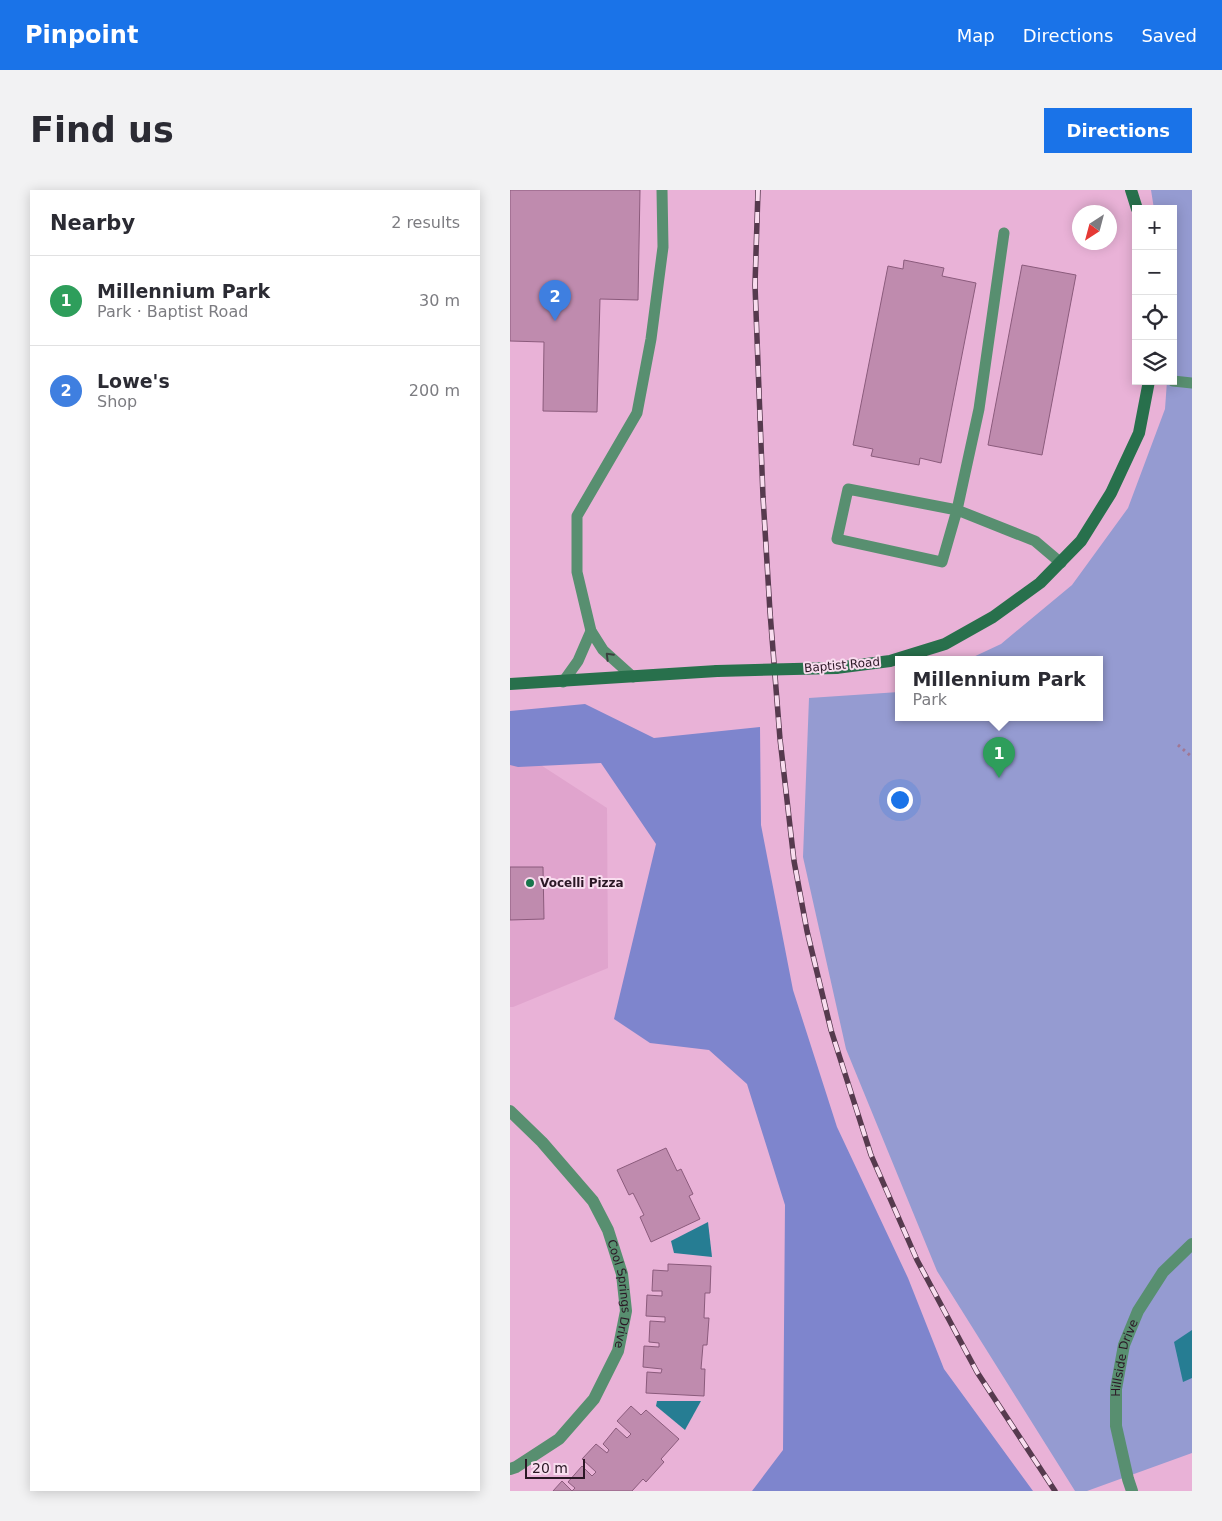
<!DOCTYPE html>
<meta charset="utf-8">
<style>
:root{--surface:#fff;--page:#f2f2f3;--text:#2b2b33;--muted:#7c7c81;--line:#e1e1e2;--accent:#1a73e8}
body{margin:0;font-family:"DejaVu Sans",sans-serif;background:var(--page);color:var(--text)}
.controls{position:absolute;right:15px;top:15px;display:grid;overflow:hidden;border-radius:0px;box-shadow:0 2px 12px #0003}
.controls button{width:45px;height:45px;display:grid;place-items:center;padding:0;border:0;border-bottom:1px solid var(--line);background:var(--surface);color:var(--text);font:25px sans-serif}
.compass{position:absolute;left:562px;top:15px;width:45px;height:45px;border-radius:50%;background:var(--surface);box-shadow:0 2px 12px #0003;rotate:216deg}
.scale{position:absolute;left:15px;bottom:12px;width:60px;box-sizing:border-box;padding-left:5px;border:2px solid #2b1725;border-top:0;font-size:14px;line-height:18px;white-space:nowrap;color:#2b1725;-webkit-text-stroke:4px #f9ddef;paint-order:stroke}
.you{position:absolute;left:389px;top:609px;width:18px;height:18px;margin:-12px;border:4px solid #fff;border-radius:50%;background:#1a73e8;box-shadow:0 0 0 8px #1a73e833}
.badge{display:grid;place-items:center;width:32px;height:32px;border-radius:50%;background:var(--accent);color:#fff;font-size:16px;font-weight:700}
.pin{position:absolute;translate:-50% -41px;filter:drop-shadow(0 1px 2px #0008)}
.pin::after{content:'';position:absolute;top:26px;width:18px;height:15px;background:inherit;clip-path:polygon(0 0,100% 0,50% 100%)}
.popup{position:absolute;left:385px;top:466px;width:208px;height:65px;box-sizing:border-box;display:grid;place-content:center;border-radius:0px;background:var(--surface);filter:drop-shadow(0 1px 4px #0005);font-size:16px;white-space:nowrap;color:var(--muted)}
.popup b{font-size:19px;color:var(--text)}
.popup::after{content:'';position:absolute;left:50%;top:100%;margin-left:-10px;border:10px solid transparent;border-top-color:var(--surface)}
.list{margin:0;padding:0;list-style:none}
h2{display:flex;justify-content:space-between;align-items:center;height:65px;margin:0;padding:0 20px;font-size:21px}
h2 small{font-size:16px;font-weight:400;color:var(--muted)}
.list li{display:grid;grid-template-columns:32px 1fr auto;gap:15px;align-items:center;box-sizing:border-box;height:90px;padding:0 20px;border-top:1px solid var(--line)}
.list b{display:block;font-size:19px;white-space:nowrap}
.list p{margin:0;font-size:16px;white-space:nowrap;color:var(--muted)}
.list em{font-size:16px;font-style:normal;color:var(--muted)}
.icon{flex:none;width:28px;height:28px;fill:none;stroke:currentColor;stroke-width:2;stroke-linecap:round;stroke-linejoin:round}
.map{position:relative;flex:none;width:682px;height:1301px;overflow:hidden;border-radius:0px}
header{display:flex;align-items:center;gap:30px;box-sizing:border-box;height:70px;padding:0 25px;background:var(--accent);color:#fff}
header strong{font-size:24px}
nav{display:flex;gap:28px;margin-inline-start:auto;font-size:18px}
.intro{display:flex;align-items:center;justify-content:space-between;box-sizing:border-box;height:120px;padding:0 30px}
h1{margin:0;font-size:35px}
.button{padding:12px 22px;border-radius:0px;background:var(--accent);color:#fff;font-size:18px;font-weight:700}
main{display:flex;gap:30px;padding:0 30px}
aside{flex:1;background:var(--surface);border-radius:0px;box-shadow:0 2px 12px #0003}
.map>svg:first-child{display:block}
.built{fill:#e0a4cd}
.green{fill:#959bd1}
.forest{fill:#7e85cd}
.water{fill:#267d93}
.building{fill:#bf8bae;stroke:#8b5b7c}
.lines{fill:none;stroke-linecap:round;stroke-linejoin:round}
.path{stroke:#a17793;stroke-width:3;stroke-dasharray:2.5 4;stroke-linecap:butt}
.lane{stroke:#588f70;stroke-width:11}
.street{stroke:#588f70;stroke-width:12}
.secondary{stroke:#28704c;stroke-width:12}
.rail-casing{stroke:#563a4e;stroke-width:5.5}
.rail{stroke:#f9ddef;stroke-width:4;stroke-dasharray:11;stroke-linecap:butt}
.secondary-bridge{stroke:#28704c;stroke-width:12}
.oneway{stroke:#3b413f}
.poi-dot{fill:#17764c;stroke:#f9ddef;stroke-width:2}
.labels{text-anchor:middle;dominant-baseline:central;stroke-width:4;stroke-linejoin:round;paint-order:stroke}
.street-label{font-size:12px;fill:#2b1725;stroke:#f9ddef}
.poi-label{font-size:12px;font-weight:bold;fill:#2b1725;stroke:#f9ddef;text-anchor:start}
</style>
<header>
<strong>Pinpoint</strong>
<nav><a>Map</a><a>Directions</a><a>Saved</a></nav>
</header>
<div class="intro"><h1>Find us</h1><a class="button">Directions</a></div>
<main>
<aside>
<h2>Nearby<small>2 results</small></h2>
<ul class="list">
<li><span class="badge" style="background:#2e9e5b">1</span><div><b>Millennium Park</b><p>Park · Baptist Road</p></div><em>30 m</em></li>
<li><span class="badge" style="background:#3f7fe0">2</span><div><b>Lowe's</b><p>Shop</p></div><em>200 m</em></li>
</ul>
</aside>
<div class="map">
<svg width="682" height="1301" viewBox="0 0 682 1301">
<rect width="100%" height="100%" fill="#e9b2d7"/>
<path class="built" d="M0 569 23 570 97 618 98 778 3 817H0Z"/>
<path class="green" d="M641 0H682V1263L577 1301H565L427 1081 336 859 293 667 299 508 389 502V527H589V469H459L491 454 562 395 618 318 655 219 657 191H663V19H644Z"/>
<path class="forest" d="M75 514 144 548 250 537 251 635 283 800 327 937 398 1088 434 1179 523 1301H242L273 1260 275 1015 237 894 199 860 140 853 104 829 146 654 91 573 8 577 0 575V521Z"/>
<g class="water">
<path d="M198 1032 202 1067 164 1063 161 1051Z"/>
<path d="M682 1140V1188L673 1192 664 1152Z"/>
<path d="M147 1211H191L175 1240 146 1216Z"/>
</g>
<g class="building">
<path d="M0 0H130L128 110 90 109 87 222 33 221 34 152 0 151Z"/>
<path d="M394 70 434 78 432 86 466 93 431 273 410 268 409 275 361 266 363 259 343 255 378 76 393 79Z"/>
<path d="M512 75 566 85 532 265 478 255Z"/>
<path d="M0 677H33L34 729 0 730Z"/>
<path d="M156 958 167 981 171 979 183 1004 179 1006 190 1029 141 1052 130 1027 134 1025 123 1003 119 1005 107 980Z"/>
<path d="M158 1074 201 1076 200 1103H195L194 1128H199L197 1155H193L191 1179H195L194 1206 136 1203 137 1182 151 1183 152 1179 133 1177 134 1156 149 1157V1153L139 1152 140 1131 155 1132V1127L136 1126 137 1105 152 1106V1101H142L143 1080 158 1081Z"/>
<path d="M121 1216 131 1225 136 1220 169 1249 151 1269 154 1272 136 1292 133 1289 122 1301H43L52 1291 62 1301 65 1298 58 1292 72 1276 82 1286 86 1282 72 1269 86 1254 97 1263 99 1260 93 1254 106 1238 117 1248 121 1244 107 1231Z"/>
</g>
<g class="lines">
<path class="path" d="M668 555 682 567"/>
<g class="lane">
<path d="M494 43 469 219 447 320 432 372 327 349 338 299 447 320 525 351 551 373"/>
<path d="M663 191 682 193"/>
<path d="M123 487 93 460 81 441 67 382V326L127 223 141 149 153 57 152 0"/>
<path d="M53 492 68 471 81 441"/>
</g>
<g class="street">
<path id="s1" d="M0 921 32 952 83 1011 98 1040 112 1084 116 1121 108 1161 84 1209 49 1249 6 1277 0 1279"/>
<path id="s2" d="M622 1301 618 1289 606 1236V1199L614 1155 628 1121 653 1082 682 1054"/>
</g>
<g class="secondary">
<path d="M621 0 627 19"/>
<path d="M326 478 380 471 435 454 483 427 530 393 571 351 601 303 629 243 639 191"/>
<path d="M0 494 207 481"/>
</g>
<defs>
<path id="rail" d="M248 0 245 95 253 307 260 422 270 549 284 671 297 741 321 840 361 965 407 1070 467 1182 545 1301"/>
</defs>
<use href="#rail" class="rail-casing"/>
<use href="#rail" class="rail"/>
<path class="secondary-bridge" d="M207 481 326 478"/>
</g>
<defs><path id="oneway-chevron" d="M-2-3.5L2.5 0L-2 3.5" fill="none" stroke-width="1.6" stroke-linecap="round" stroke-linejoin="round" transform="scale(1.25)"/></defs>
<use class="oneway" href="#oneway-chevron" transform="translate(99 466) rotate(-135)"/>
<circle class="poi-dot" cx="20" cy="693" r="5"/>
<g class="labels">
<g class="street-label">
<text transform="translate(332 475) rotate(-5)">Baptist Road</text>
<text stroke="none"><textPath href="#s1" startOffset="221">Cool Springs Drive</textPath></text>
<text stroke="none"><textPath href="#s2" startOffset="136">Hillside Drive</textPath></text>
</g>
<g class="poi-label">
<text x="30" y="693">Vocelli Pizza</text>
</g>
</g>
</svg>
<div class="controls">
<button>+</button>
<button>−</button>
<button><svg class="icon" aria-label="locate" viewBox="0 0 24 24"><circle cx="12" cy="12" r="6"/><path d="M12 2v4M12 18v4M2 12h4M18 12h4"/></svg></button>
<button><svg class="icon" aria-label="layers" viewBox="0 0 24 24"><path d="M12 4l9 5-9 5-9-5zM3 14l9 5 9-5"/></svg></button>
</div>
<svg class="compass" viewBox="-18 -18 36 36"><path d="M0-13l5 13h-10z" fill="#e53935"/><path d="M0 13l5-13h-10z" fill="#7c7c81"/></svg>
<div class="scale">20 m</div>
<div class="you"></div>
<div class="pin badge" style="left:489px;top:588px;background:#2e9e5b">1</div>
<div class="popup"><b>Millennium Park</b>Park</div>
<div class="pin badge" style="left:45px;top:131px;background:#3f7fe0">2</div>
</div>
</main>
